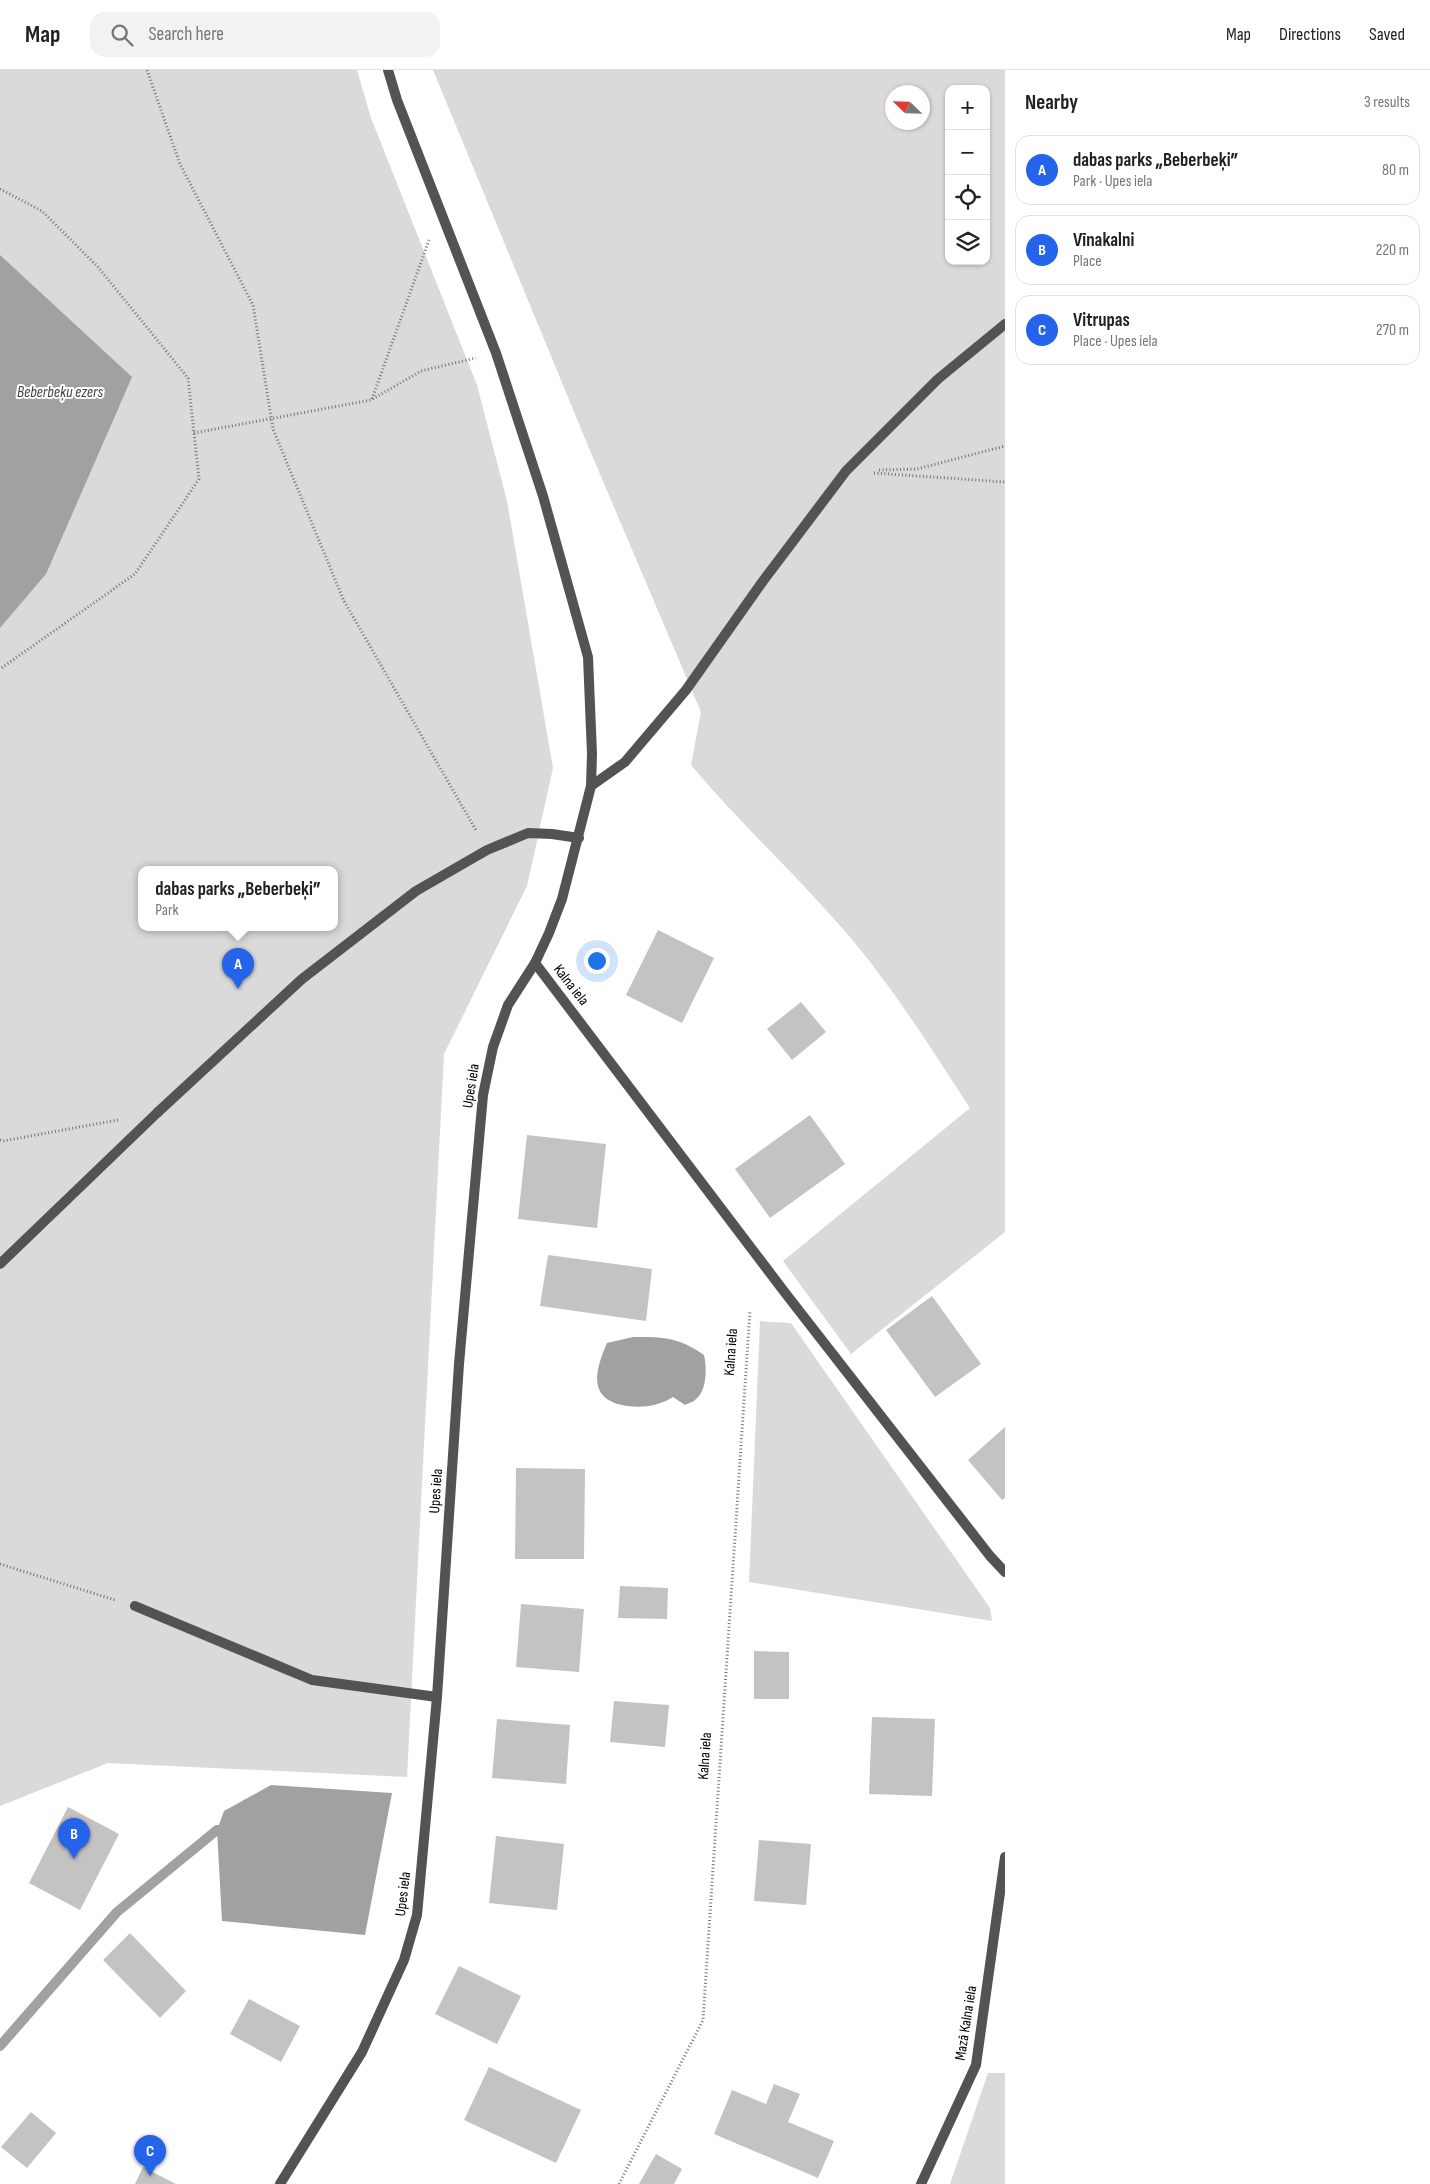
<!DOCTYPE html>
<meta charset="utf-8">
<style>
:root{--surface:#fff;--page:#f2f2f2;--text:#222;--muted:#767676;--line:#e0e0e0;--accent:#2563eb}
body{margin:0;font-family:"Sofia Sans Condensed",sans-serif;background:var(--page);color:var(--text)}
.controls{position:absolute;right:15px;top:15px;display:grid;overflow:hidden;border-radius:10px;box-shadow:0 1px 4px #0004}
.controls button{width:45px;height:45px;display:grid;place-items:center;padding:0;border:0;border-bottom:1px solid var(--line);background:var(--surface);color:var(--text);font:25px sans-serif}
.compass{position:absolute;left:885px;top:15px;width:45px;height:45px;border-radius:50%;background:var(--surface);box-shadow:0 1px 4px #0004;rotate:293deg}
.you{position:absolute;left:596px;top:890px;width:18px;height:18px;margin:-12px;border:4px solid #fff;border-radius:50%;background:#1a73e8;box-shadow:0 0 0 8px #1a73e833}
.badge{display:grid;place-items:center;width:32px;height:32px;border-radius:50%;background:var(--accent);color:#fff;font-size:16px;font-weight:700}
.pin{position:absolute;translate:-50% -41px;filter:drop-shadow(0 1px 2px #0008)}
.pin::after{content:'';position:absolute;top:26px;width:18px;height:15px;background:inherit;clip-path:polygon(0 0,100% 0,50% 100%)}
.popup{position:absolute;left:138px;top:796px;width:200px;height:65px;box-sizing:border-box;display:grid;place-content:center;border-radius:10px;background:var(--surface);filter:drop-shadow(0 1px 4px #0005);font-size:16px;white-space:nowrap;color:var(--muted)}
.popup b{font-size:19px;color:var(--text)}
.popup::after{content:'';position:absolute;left:50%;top:100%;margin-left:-10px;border:10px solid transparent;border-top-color:var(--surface)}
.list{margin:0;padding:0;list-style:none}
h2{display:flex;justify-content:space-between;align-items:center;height:65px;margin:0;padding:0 20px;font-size:21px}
h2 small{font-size:16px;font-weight:400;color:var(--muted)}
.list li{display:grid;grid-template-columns:32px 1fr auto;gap:15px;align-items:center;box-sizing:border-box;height:70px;margin:0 10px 10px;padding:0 10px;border:1px solid var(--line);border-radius:15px}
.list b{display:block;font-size:19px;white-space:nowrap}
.list p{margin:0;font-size:16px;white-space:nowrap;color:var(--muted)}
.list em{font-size:16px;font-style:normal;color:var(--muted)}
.icon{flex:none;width:28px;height:28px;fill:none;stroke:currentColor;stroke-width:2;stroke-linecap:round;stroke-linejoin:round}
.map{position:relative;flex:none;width:1005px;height:2114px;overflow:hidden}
header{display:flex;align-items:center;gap:30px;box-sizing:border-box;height:70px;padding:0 25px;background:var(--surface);border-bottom:1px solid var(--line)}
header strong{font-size:24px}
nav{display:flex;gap:28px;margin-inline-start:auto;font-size:18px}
.search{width:350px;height:45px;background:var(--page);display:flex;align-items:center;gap:12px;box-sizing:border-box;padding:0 18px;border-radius:15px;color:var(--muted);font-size:19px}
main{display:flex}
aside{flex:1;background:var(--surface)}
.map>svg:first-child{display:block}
.green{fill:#dadada;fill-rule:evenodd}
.water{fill:#a1a1a1}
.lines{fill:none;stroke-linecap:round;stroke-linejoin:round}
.stream{stroke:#a1a1a1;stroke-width:10}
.building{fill:#c3c3c3}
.path{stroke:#757575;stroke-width:3;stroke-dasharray:1 2.5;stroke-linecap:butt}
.lane{stroke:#535353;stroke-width:10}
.street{stroke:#535353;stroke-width:10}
.labels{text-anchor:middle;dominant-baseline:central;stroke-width:4;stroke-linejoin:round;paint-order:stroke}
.street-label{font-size:15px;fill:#000;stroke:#fff}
.water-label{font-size:16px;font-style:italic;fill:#424242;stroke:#fff}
</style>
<header>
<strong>Map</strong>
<div class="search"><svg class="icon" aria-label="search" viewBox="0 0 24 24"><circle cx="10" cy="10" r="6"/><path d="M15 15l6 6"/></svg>Search here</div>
<nav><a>Map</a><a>Directions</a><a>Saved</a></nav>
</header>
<main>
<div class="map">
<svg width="1005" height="2114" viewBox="0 0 1005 2114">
<rect width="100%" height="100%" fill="#fff"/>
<g class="green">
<path d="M0 0H357L371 48 477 315 507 431 553 698 527 816 444 984 407 1707 108 1693 0 1736ZM142 800H334V858H142Z"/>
<path d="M433 0H1005V1162L851 1284 783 1191 970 1038C930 977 891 914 843 859 794 803 739 752 691 695L701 642 591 383ZM949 19H986V191H949ZM892 22H922V52H892Z"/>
<path d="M760 1251 791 1253 990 1538 992 1551 749 1512Z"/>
<path d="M988 2003H1005V2114H950Z"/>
</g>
<g class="water">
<path d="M0 185 132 307 46 504 0 558Z"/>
<path d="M633 1267C664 1267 678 1267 704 1285 707 1297 707 1321 696 1329 694 1332 688 1333 685 1335L673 1327C658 1336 644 1338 627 1336 587 1330 595 1301 607 1273Z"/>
<path d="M271 1715 392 1723 365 1865 222 1851 217 1760 224 1741Z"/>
</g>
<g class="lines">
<path class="stream" d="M0 1976 117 1842 217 1760"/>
</g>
<g class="building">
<path d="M658 860 714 888 682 953 626 925Z"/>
<path d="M801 932 826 962 792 990 767 959Z"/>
<path d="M810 1045 845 1094 770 1148 735 1099Z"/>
<path d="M527 1065 606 1074 597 1158 518 1149Z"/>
<path d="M548 1185 652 1199 646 1251 540 1236Z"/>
<path d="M932 1226 981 1294 935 1327 886 1260Z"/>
<path d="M1005 1357V1428L1002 1430 968 1390Z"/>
<path d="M516 1398 585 1399 584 1489H515Z"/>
<path d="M620 1516 668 1518 667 1549 618 1548Z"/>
<path d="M521 1534 584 1539 579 1602 516 1597Z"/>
<path d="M754 1581 789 1582V1629H754Z"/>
<path d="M614 1631 669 1635 665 1677 610 1672Z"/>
<path d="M872 1647 935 1649 932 1726 869 1724Z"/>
<path d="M497 1649 570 1655 566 1714 492 1708Z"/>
<path d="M68 1737 119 1764 80 1840 29 1813Z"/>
<path d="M496 1766 564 1774 557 1840 489 1833Z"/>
<path d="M759 1770 811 1774 806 1835 754 1831Z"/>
<path d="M130 1863 186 1921 160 1948 103 1890Z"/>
<path d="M459 1896 521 1926 497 1974 435 1944Z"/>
<path d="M249 1929 300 1956 281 1992 230 1964Z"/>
<path d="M489 1997 581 2040 556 2093 464 2050Z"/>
<path d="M774 2014 800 2024 788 2052 834 2071 818 2108 714 2064 732 2020 766 2034Z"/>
<path d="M31 2042 56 2063 27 2098 1 2077Z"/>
<path d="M656 2084 682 2099 674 2114H639Z"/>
<path d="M143 2097 176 2114H135Z"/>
</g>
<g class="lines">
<g class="path">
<path d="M147 0 180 94 253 235 273 359 344 531 477 762"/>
<path d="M0 119 42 141 98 197 188 308 199 409 135 504 0 599"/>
<path d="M372 329 429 170"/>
<path d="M194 363 371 330 421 301 476 288"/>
<path d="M879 400 917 399 1005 376"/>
<path d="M874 403 1005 412"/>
<path d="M0 1070 3 1071 118 1050"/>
<path d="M0 1494 115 1530"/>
<path d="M619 2114 703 1950 750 1240"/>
</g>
<g class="lane">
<path d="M0 1194 158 1042"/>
<path d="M135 1536 312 1610 437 1627"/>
</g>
<g class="street">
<path d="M591 716 625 692 686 620 763 511 846 401 938 309 1005 254"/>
<path d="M535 893 786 1224 990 1486 1005 1502"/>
<path d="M158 1042 302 909 416 821 487 780 528 763 552 764 579 768"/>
<path d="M280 2114 362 1982 404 1890 417 1845 437 1627 459 1294 483 1025 493 977 508 935 535 893 549 863 562 829 591 716 592 684 588 587 543 426 496 283 397 30 388 0"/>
<path d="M921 2114 976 1995 1005 1787"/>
</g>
</g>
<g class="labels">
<g class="street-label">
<text transform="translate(571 915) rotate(52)">Kalna iela</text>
<text transform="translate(471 1016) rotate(-81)">Upes iela</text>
<text transform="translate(731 1282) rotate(-86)">Kalna iela</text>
<text transform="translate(436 1421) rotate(-86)">Upes iela</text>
<text transform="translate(705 1686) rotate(-86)">Kalna iela</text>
<text transform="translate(403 1824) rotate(-83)">Upes iela</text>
<text transform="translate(966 1953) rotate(-81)">Mazā Kalna iela</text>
</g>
<g class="water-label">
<text x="60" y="322">Beberbeķu ezers</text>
</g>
</g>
</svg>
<div class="controls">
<button>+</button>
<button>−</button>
<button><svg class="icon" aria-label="locate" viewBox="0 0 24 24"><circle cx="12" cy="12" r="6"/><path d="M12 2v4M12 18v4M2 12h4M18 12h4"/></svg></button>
<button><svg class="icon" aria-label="layers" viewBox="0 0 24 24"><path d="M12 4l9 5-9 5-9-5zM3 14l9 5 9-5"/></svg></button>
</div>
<svg class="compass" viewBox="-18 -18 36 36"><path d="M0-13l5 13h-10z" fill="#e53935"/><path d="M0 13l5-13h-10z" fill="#767676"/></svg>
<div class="you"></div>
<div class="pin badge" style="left:238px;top:919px">A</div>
<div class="popup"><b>dabas parks „Beberbeķi”</b>Park</div>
<div class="pin badge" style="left:74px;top:1789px">B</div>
<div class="pin badge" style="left:150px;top:2106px">C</div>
</div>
<aside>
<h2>Nearby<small>3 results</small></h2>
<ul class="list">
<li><span class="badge">A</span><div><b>dabas parks „Beberbeķi”</b><p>Park · Upes iela</p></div><em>80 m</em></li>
<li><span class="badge">B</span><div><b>Vīnakalni</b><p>Place</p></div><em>220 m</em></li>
<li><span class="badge">C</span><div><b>Vitrupas</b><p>Place · Upes iela</p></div><em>270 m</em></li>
</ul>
</aside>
</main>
